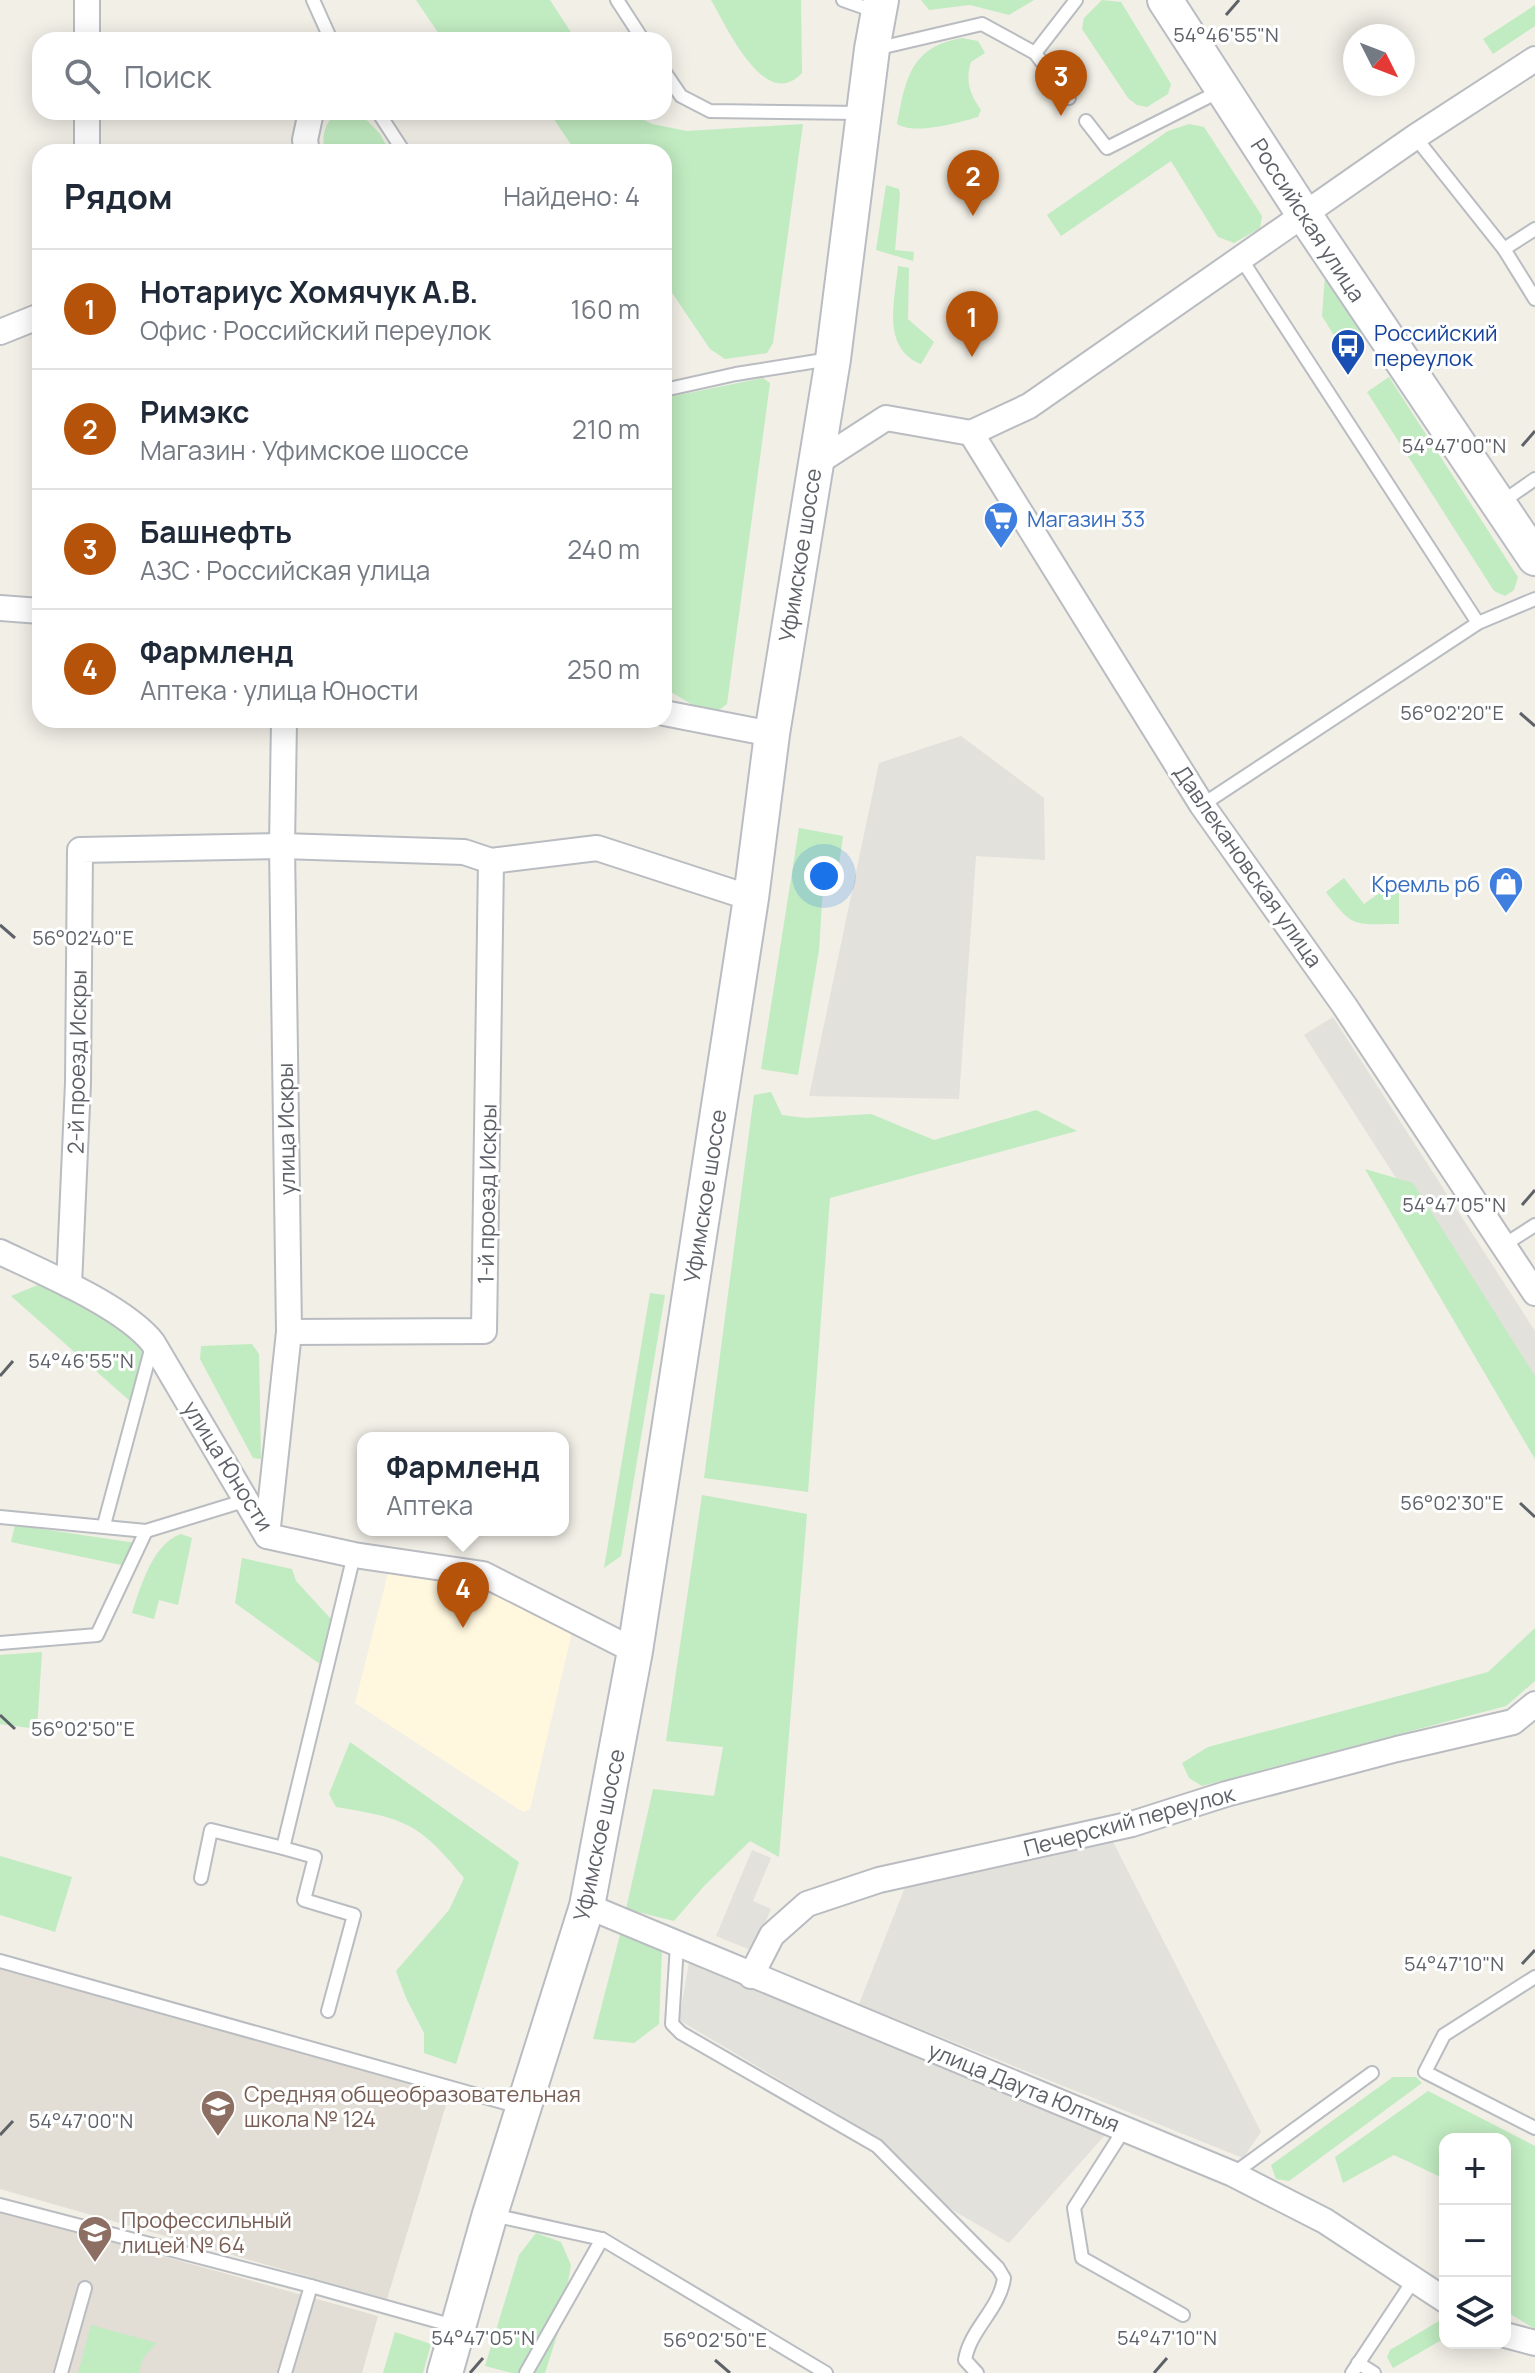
<!DOCTYPE html>
<html lang="ru">
<meta charset="utf-8">
<style>
:root{--surface:#fff;--page:#f2f2f3;--text:#1f2937;--muted:#747a83;--line:#e0e1e3;--accent:#b45309}
body{margin:0;font-family:Manrope,sans-serif;background:var(--page);color:var(--text)}
.controls{position:absolute;right:24px;bottom:24px;display:grid;overflow:hidden;border-radius:16px;box-shadow:0 4px 20px #0003}
.controls button{width:72px;height:72px;display:grid;place-items:center;padding:0;border:0;border-bottom:2px solid var(--line);background:var(--surface);color:var(--text);font:40px sans-serif}
.compass{position:absolute;left:1343px;top:24px;width:72px;height:72px;border-radius:50%;background:var(--surface);box-shadow:0 4px 20px #0003;rotate:132deg}
.you{position:absolute;left:824px;top:876px;width:28px;height:28px;margin:-20px;border:6px solid #fff;border-radius:50%;background:#1a73e8;box-shadow:0 0 0 12px #1a73e833}
.badge{display:grid;place-items:center;width:52px;height:52px;border-radius:50%;background:var(--accent);color:#fff;font-size:26px;font-weight:700}
.pin{position:absolute;translate:-50% -66px;filter:drop-shadow(0 2px 4px #0008)}
.pin::after{content:'';position:absolute;top:42px;width:28px;height:24px;background:inherit;clip-path:polygon(0 0,100% 0,50% 100%)}
.popup{position:absolute;left:357px;top:1432px;width:212px;height:104px;box-sizing:border-box;display:grid;place-content:center;border-radius:16px;background:var(--surface);filter:drop-shadow(0 2px 6px #0005);font-size:26px;white-space:nowrap;color:var(--muted)}
.popup b{font-size:30px;color:var(--text)}
.popup::after{content:'';position:absolute;left:50%;top:100%;margin-left:-16px;border:16px solid transparent;border-top-color:var(--surface)}
.list{margin:0;padding:0;list-style:none}
h2{display:flex;justify-content:space-between;align-items:center;height:104px;margin:0;padding:0 32px;font-size:34px}
h2 small{font-size:26px;font-weight:400;color:var(--muted)}
.list li{display:grid;grid-template-columns:52px 1fr auto;gap:24px;align-items:center;box-sizing:border-box;height:120px;padding:0 32px;border-top:2px solid var(--line)}
.list b{display:block;font-size:30px;white-space:nowrap}
.list p{margin:0;font-size:26px;white-space:nowrap;color:var(--muted)}
.list em{font-size:26px;font-style:normal;color:var(--muted)}
.icon{flex:none;width:44px;height:44px;fill:none;stroke:currentColor;stroke-width:2;stroke-linecap:round;stroke-linejoin:round}
.map{position:relative;flex:none;width:1535px;height:2373px;overflow:hidden}
.search{position:absolute;background:var(--surface);box-shadow:0 4px 20px #0003;left:32px;top:32px;width:640px;height:88px;display:flex;align-items:center;gap:20px;box-sizing:border-box;padding:0 28px;border-radius:24px;color:var(--muted);font-size:30px}
.panel{position:absolute;background:var(--surface);box-shadow:0 4px 20px #0003;left:32px;top:144px;width:640px;height:584px;border-radius:24px}
.map>svg:first-child{display:block}
.commercial{fill:#fff7de}
.industrial{fill:#e2e1db}
.education{fill:#e2ded5}
.green{fill:#c1ebc1}
.lines{fill:none;stroke-linecap:round;stroke-linejoin:round}
.lane-casing{stroke:#b9bcc1;stroke-width:16}
.street-casing{stroke:#b9bcc1;stroke-width:28}
.secondary-casing{stroke:#b9bdc3;stroke-width:38}
.lane{stroke:#fff;stroke-width:12}
.street{stroke:#fff;stroke-width:24}
.secondary{stroke:#fff;stroke-width:34}
.ticks{fill:none;stroke:#5e6268;stroke-width:3}
.labels{text-anchor:middle;dominant-baseline:central;stroke-width:6;stroke-linejoin:round;paint-order:stroke}
.street-label{font-size:22px;fill:#5e6268;stroke:#fff}
.transit-label{font-size:22px;fill:#164399;stroke:#fff;text-anchor:start}
.shop-label{font-size:22px;fill:#366cbe;stroke:#fff;text-anchor:start}
.education-label{font-size:22px;fill:#785e54;stroke:#fff;text-anchor:start}
.ticks-label{font-size:20px;text-anchor:middle;fill:#5e6268;stroke:#fff;stroke-width:6;stroke-linejoin:round;paint-order:stroke}
</style>
<div class="map">
<svg width="1535" height="2373" viewBox="0 0 1535 2373">
<rect width="100%" height="100%" fill="#f1efe6"/>
<path class="commercial" d="M389 1569 522 1603 570 1628 571 1637 530 1809 523 1812 355 1703Z"/>
<g class="industrial">
<path d="M961 736 1044 798 1045 860 976 856 959 1099 809 1096 879 763Z"/>
<path d="M1333 1017 1535 1331V1394L1304 1035Z"/>
<path d="M1110 1836 1261 2132 1243 2158 859 2004 909 1877Z"/>
<path d="M752 1850 771 1858 753 1901 771 1909 753 1951 716 1936Z"/>
<path d="M689 1962 1105 2135 1009 2243 910 2185 880 2139 679 2020Z"/>
</g>
<g class="education">
<path d="M0 1956 134 1991 453 2082 387 2299 0 2189Z"/>
<path d="M0 2211 378 2316 362 2373H0Z"/>
</g>
<g class="green">
<path d="M416 0H550L576 40H443Z"/>
<path d="M711 0H801L802 73C765 113 727 27 711 0Z"/>
<path d="M921 0H1034L1009 15 970 5 929 10Z"/>
<path d="M1102 0 1121 2 1171 84 1168 94 1147 107 1137 105 1128 98 1082 29 1084 18Z"/>
<path d="M1535 5V26L1493 54 1483 39Z"/>
<path d="M962 38 978 41 985 53 971 62C965 81 970 94 981 110L978 117C958 123 914 135 897 124 906 79 910 47 962 38Z"/>
<path d="M337 112H359L380 134 390 152H326C320 137 325 123 337 112Z"/>
<path d="M549 112H629L652 124 687 131 803 124 773 343 767 353 725 359 710 349 664 281V152H576Z"/>
<path d="M1189 124 1204 127 1262 216 1260 228 1234 243 1218 237 1171 161 1061 236 1047 215 1168 131Z"/>
<path d="M886 185 899 189 900 194 895 250 914 252 913 261 876 250Z"/>
<path d="M898 266 909 268 908 319 934 342 921 364C881 348 895 300 898 266Z"/>
<path d="M1325 276 1365 339 1345 353 1322 316Z"/>
<path d="M1389 377 1518 577 1514 590 1505 596 1494 591 1367 392Z"/>
<path d="M763 378 770 383 727 704 718 711 698 708 664 688V398Z"/>
<path d="M799 828 843 836 838 873 823 887 819 950 798 1075 761 1069Z"/>
<path d="M1344 878 1364 904 1399 879V924C1354 924 1353 929 1326 892Z"/>
<path d="M771 1092 782 1115 805 1118 871 1114 934 1140 1036 1110 1077 1131 830 1198 808 1492 704 1478 754 1095Z"/>
<path d="M1365 1169 1413 1183 1535 1376V1459Z"/>
<path d="M45 1282 120 1325 144 1348 130 1401 11 1296Z"/>
<path d="M650 1293 665 1295 621 1556 604 1568Z"/>
<path d="M252 1344 259 1354 261 1459 253 1458 200 1359 201 1346Z"/>
<path d="M702 1495 807 1514 779 1857 750 1841 704 1886 674 1921 626 1909 653 1789 714 1796 723 1747 666 1741Z"/>
<path d="M15 1525 136 1543 126 1566 11 1542Z"/>
<path d="M181 1534 192 1538 178 1605 159 1600 154 1619 132 1613C140 1588 153 1543 181 1534Z"/>
<path d="M242 1558 292 1569 296 1581 331 1619 324 1667 235 1603Z"/>
<path d="M1535 1628V1681L1506 1706 1202 1786 1189 1778 1182 1763 1208 1747 1488 1672Z"/>
<path d="M42 1652 37 1729 0 1724V1655Z"/>
<path d="M350 1742 519 1862 456 2064 424 2053V2033L406 1998 396 1971 449 1910 464 1878C420 1823 404 1818 336 1807L329 1794Z"/>
<path d="M0 1856 72 1877 55 1932 0 1915Z"/>
<path d="M621 1931 662 1949 659 2024 634 2043 593 2039Z"/>
<path d="M1393 2077H1416L1422 2083 1289 2181 1276 2179 1271 2165Z"/>
<path d="M1428 2091 1535 2146V2329L1505 2311V2139H1445V2179L1394 2155 1343 2183 1335 2157Z"/>
<path d="M536 2233 561 2242 571 2265 561 2323 545 2373H512L485 2366 519 2255Z"/>
<path d="M1439 2321 1445 2322V2338L1393 2368 1387 2357 1390 2350Z"/>
<path d="M91 2325 157 2343 143 2358 139 2373H78Z"/>
<path d="M395 2332 431 2344 423 2373H383Z"/>
</g>
<g class="lines">
<defs>
<g id="lane">
<path d="M313 0 331 40"/>
<path d="M617 0 643 40"/>
<path d="M843 0 877 12"/>
<path d="M875 49 982 24 1035 53"/>
<path d="M664 71 681 96 710 111 861 113"/>
<path d="M1069 98 1035 53 1076 0"/>
<path d="M378 112 404 152"/>
<path d="M1086 121 1107 148 1220 91"/>
<path d="M1415 137 1504 249 1535 229"/>
<path d="M1504 249 1535 299"/>
<path d="M1242 260 1478 623"/>
<path d="M664 390 736 374 830 359"/>
<path d="M1502 502 1535 479"/>
<path d="M1202 805 1478 623 1535 599"/>
<path d="M1504 1245 1535 1225"/>
<path d="M0 1517 146 1531 247 1500"/>
<path d="M104 1525 152 1346"/>
<path d="M0 1643 97 1635 146 1531"/>
<path d="M201 1878 211 1830 283 1848"/>
<path d="M677 1945 672 2024 681 2033 877 2146 998 2268 1004 2278C1000 2309 970 2329 965 2360L977 2373"/>
<path d="M0 1961 520 2107"/>
<path d="M1535 1977 1444 2035 1425 2072 1535 2128"/>
<path d="M328 2011 354 1915 304 1900 315 1857 283 1848 354 1555"/>
<path d="M1125 2128 1074 2208 1082 2258 1183 2315"/>
<path d="M1233 2174 1372 2073"/>
<path d="M0 2205 311 2286 454 2326"/>
<path d="M493 2215 602 2239 826 2373"/>
<path d="M1358 2363 1374 2373"/>
<path d="M61 2373 85 2288"/>
<path d="M285 2373 311 2286"/>
<path d="M526 2373 602 2239"/>
<path d="M1352 2373 1413 2281"/>
</g>
<g id="street">
<path d="M87 0V40"/>
<path d="M87 112V152"/>
<path d="M307 152 305 140 311 112"/>
<path d="M0 332 40 316"/>
<path d="M971 433 1202 805 1344 1005 1535 1293"/>
<path d="M815 464 886 418 971 433 1029 406 1415 137 1535 59"/>
<path d="M0 608 40 611"/>
<path d="M664 713 772 734"/>
<path d="M0 1252C42 1272 125 1307 153 1343L267 1536 354 1555 483 1574 635 1651"/>
<path d="M69 1285 78 1083 80 850 282 846 464 852 491 861 597 848 751 898"/>
<path d="M289 1332 484 1331 491 861"/>
<path d="M267 1536 289 1332 282 846 284 720"/>
<path d="M587 1906 1233 2174 1325 2221 1445 2300"/>
<path d="M751 1976 772 1935 807 1904 879 1880 1132 1824 1226 1794 1397 1749 1513 1722 1535 1704"/>
<path d="M1505 2335 1535 2343"/>
</g>
<g id="secondary">
<path d="M1165 0 1305 216 1535 558"/>
<path d="M445 2373 490 2214 587 1906 635 1651 751 898 772 734 833 359 872 49 881 0"/>
</g>
</defs>
<use href="#lane" class="lane-casing"/>
<use href="#street" class="street-casing"/>
<use href="#secondary" class="secondary-casing"/>
<use href="#lane" class="lane"/>
<use href="#street" class="street"/>
<use href="#secondary" class="secondary"/>
</g>
<path class="ticks" d="M1226 15 1239 0M1522 446 1535 431M1520 713 1535 726M0 925 15 938M1522 1205 1535 1190M0 1376 13 1361M1520 1503 1535 1517M0 1715 15 1729M1522 1964 1535 1950M0 2135 13 2121M715 2360 730 2373M470 2373 483 2358M1154 2373 1167 2358"/>
<defs>
<symbol id="bus-pin" viewBox="-11 -11 22 30"><path d="M0 17L-7.5 6A9.5 9.5 0 1 1 7.5 6Z" fill="#1a4fb4" stroke="#fff"/><path d="M-5-6H5V4H4V6H2V4H-2V6H-4V4H-5ZM-3.5-4V0h7V-4ZM-3.5 1.2v1.5H-2V1.2ZM2 1.2v1.5H3.5V1.2Z" fill="#fff"/></symbol>
<symbol id="supermarket-pin" viewBox="-11 -11 22 30"><path d="M0 17L-7.5 6A9.5 9.5 0 1 1 7.5 6Z" fill="#3f7fe0" stroke="#fff"/><path d="M-6-5.5h2.5l.6 2H6L4.5 2H-2.5L-4.4-4H-6ZM-1.5 3.2a1.3 1.3 0 1 0 .1 0ZM3 3.2a1.3 1.3 0 1 0 .1 0Z" fill="#fff"/></symbol>
<symbol id="shop-pin" viewBox="-11 -11 22 30"><path d="M0 17L-7.5 6A9.5 9.5 0 1 1 7.5 6Z" fill="#3f7fe0" stroke="#fff"/><path d="M-5-2.5h2.3a2.7 3.5 0 0 1 5.4 0H5L5.5 6h-11ZM-1.5-2.5h3a1.5 2.3 0 0 0-3 0Z" fill="#fff"/></symbol>
<symbol id="school-pin" viewBox="-11 -11 22 30"><path d="M0 17L-7.5 6A9.5 9.5 0 1 1 7.5 6Z" fill="#8d6e63" stroke="#fff"/><path d="M0-5L7-2L0 1L-7-2ZM-4 1L0 2.5L4 1V4Q0 6-4 4Z" fill="#fff"/></symbol>
<symbol id="university-pin" viewBox="-11 -11 22 30"><path d="M0 17L-7.5 6A9.5 9.5 0 1 1 7.5 6Z" fill="#8d6e63" stroke="#fff"/><path d="M0-5L7-2L0 1L-7-2ZM-4 1L0 2.5L4 1V4Q0 6-4 4Z" fill="#fff"/></symbol>
</defs>
<g fill-rule="evenodd">
<use href="#bus-pin" x="1328" y="326" width="40" height="54"/>
<use href="#supermarket-pin" x="981" y="499" width="40" height="54"/>
<use href="#shop-pin" x="1486" y="864" width="40" height="54"/>
<use href="#school-pin" x="198" y="2087" width="40" height="54"/>
<use href="#university-pin" x="75" y="2213" width="40" height="54"/>
</g>
<g class="labels">
<g class="street-label">
<text transform="translate(1308 220) rotate(57)">Российская улица</text>
<text transform="translate(800 555) rotate(-81)">Уфимское шоссе</text>
<text transform="translate(1248 866) rotate(55)">Давлекановская улица</text>
<text transform="translate(77 1062) rotate(-89)">2-й проезд Искры</text>
<text transform="translate(286 1129) rotate(-91)">улица Искры</text>
<text transform="translate(487 1194) rotate(-89)">1-й проезд Искры</text>
<text transform="translate(705 1196) rotate(-81)">Уфимское шоссе</text>
<text transform="translate(228 1466) rotate(58)">улица Юности</text>
<text transform="translate(1129 1821) rotate(-15)">Печерский переулок</text>
<text transform="translate(599 1835) rotate(-78)">Уфимское шоссе</text>
<text transform="translate(1024 2087) rotate(22)">улица Даута Юлтыя</text>
</g>
<g class="transit-label">
<text x="1374" y="333">Российский<tspan x="1374" dy="25">переулок</tspan></text>
</g>
<g class="shop-label">
<text x="1027" y="519">Магазин 33</text>
<text x="1480" y="884" text-anchor="end">Кремль рб</text>
</g>
<g class="education-label">
<text x="244" y="2094">Средняя общеобразовательная<tspan x="244" dy="25">школа № 124</tspan></text>
<text x="121" y="2220">Профессильный<tspan x="121" dy="25">лицей № 64</tspan></text>
</g>
</g>
<g class="ticks-label">
<text x="1226" y="42">54°46'55"N</text>
<text x="1454" y="453">54°47'00"N</text>
<text x="1452" y="720">56°02'20"E</text>
<text x="83" y="945">56°02'40"E</text>
<text x="1454" y="1212">54°47'05"N</text>
<text x="81" y="1368">54°46'55"N</text>
<text x="1452" y="1510">56°02'30"E</text>
<text x="83" y="1736">56°02'50"E</text>
<text x="1454" y="1971">54°47'10"N</text>
<text x="81" y="2128">54°47'00"N</text>
<text x="483" y="2345">54°47'05"N</text>
<text x="1167" y="2345">54°47'10"N</text>
<text x="715" y="2347">56°02'50"E</text>
</g>
</svg>
<div class="controls">
<button>+</button>
<button>−</button>
<button><svg class="icon" aria-label="layers" viewBox="0 0 24 24"><path d="M12 4l9 5-9 5-9-5zM3 14l9 5 9-5"/></svg></button>
</div>
<svg class="compass" viewBox="-18 -18 36 36"><path d="M0-13l5 13h-10z" fill="#e53935"/><path d="M0 13l5-13h-10z" fill="#747a83"/></svg>
<div class="you"></div>
<div class="pin badge" style="left:972px;top:357px">1</div>
<div class="pin badge" style="left:973px;top:216px">2</div>
<div class="pin badge" style="left:1061px;top:116px">3</div>
<div class="pin badge" style="left:463px;top:1628px">4</div>
<div class="popup"><b>Фармленд</b>Аптека</div>
<div class="search"><svg class="icon" aria-label="search" viewBox="0 0 24 24"><circle cx="10" cy="10" r="6"/><path d="M15 15l6 6"/></svg>Поиск</div>
<section class="panel">
<h2>Рядом<small>Найдено: 4</small></h2>
<ul class="list">
<li><span class="badge">1</span><div><b>Нотариус Хомячук А.В.</b><p>Офис · Российский переулок</p></div><em>160 m</em></li>
<li><span class="badge">2</span><div><b>Римэкс</b><p>Магазин · Уфимское шоссе</p></div><em>210 m</em></li>
<li><span class="badge">3</span><div><b>Башнефть</b><p>АЗС · Российская улица</p></div><em>240 m</em></li>
<li><span class="badge">4</span><div><b>Фармленд</b><p>Аптека · улица Юности</p></div><em>250 m</em></li>
</ul>
</section>
</div>
